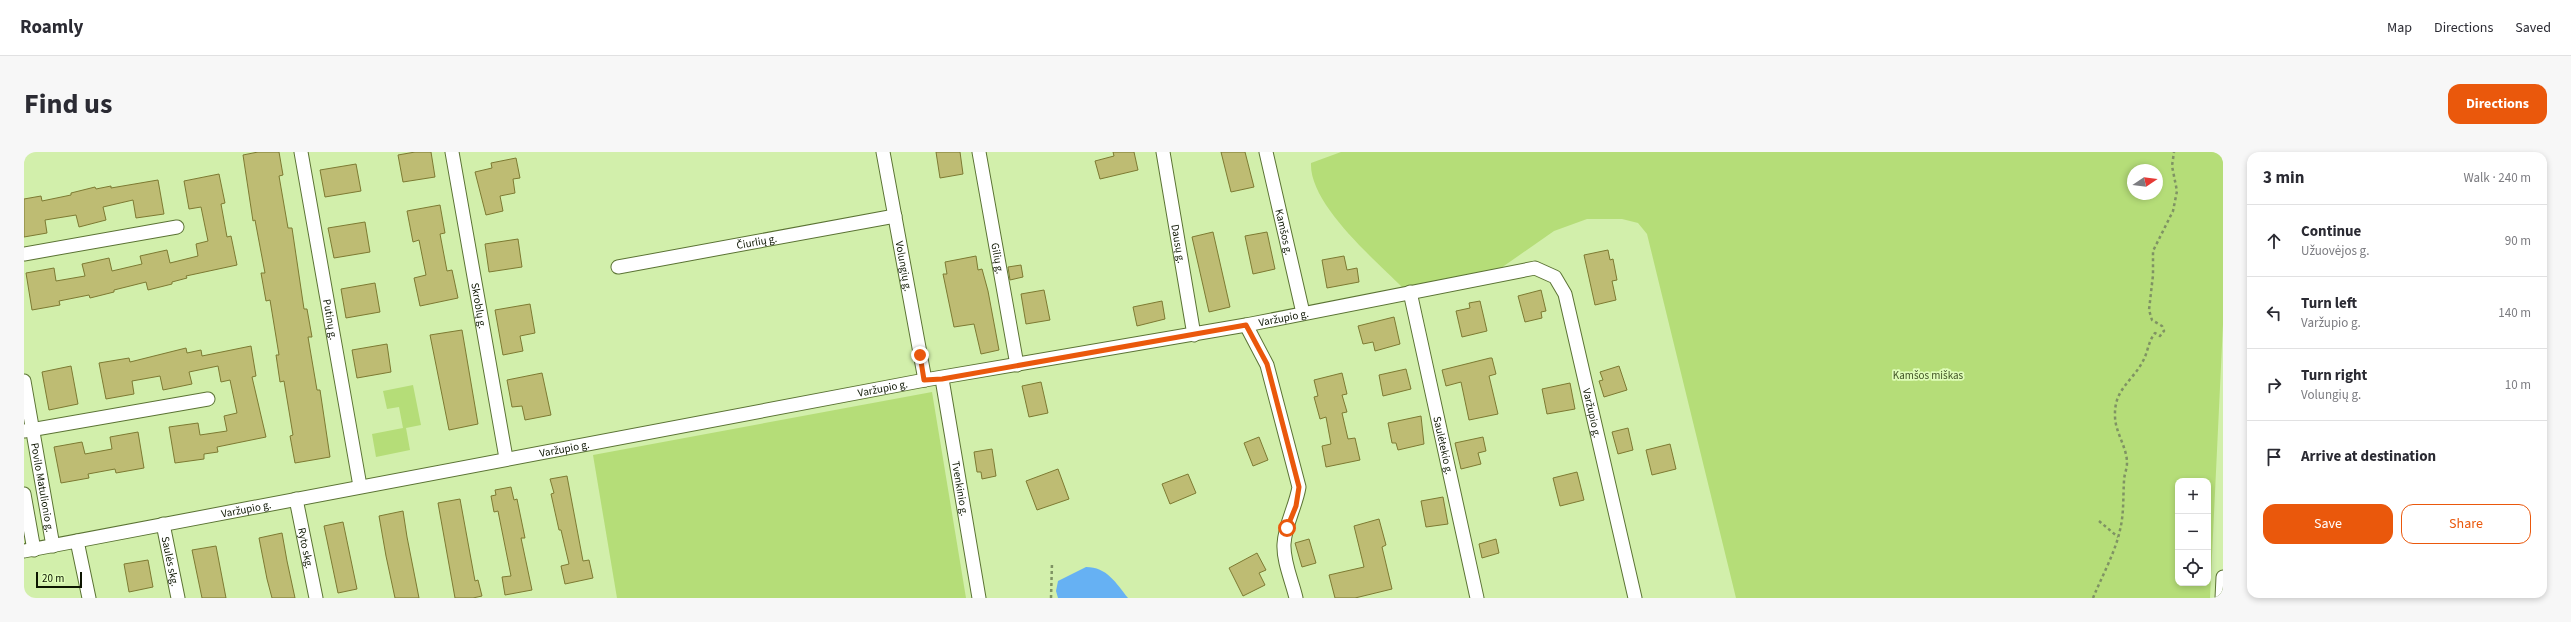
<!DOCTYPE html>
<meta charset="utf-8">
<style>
:root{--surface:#fff;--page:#f7f7f7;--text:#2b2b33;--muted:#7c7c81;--line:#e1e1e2;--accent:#ea580c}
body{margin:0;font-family:"Source Sans 3",sans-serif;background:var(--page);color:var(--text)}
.controls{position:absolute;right:12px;bottom:12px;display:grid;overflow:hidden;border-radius:8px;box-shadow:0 2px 6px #0003}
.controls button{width:36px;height:36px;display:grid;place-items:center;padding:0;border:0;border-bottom:1px solid var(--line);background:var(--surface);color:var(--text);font:20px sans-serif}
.compass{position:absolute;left:2103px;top:12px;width:36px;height:36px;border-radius:50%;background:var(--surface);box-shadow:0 2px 6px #0003;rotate:77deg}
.scale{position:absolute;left:12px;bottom:10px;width:46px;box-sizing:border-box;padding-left:4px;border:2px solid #0c1500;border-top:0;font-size:11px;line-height:14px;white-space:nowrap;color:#0c1500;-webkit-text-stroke:3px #dffdb8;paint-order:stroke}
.stop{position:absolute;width:12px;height:12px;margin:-9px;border:3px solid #ea580c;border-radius:50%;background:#fff}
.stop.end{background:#ea580c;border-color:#fff;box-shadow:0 1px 4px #0008}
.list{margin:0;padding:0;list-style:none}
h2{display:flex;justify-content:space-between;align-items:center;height:52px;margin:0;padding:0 16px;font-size:17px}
h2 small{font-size:13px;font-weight:400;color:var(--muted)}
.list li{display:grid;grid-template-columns:26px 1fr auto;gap:12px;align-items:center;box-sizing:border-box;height:72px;padding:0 16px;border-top:1px solid var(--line)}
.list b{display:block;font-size:15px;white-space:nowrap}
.list p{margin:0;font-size:13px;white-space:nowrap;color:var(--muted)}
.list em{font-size:13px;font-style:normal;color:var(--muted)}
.actions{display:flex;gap:8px;padding:12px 16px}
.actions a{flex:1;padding:9px 0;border:1px solid var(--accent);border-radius:12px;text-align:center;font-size:14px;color:var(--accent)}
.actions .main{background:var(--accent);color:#fff}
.icon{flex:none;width:22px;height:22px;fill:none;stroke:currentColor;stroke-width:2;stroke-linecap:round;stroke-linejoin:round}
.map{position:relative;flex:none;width:2199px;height:446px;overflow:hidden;border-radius:12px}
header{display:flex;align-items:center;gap:24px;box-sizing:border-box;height:56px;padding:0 20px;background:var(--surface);border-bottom:1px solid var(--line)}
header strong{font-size:19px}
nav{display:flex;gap:22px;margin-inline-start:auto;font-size:14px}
.intro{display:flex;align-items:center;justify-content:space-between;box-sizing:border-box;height:96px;padding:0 24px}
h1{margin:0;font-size:28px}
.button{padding:10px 18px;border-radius:12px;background:var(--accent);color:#fff;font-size:14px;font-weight:700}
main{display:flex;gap:24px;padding:0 24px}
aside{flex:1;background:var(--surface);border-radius:12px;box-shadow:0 2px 6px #0003}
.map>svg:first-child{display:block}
.green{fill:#b5dd78;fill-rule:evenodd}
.water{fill:#66b1f3}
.building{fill:#bebc73;stroke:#7d7a32}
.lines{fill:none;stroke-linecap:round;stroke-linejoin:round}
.street-casing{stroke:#5b7334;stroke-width:15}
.path{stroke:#7f9363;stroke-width:2.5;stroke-dasharray:3 3;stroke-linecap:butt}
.street{stroke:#fff;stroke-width:13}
.route{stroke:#ea580c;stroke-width:5}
.labels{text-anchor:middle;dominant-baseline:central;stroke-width:3.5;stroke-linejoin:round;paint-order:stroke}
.street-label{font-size:11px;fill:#0c1500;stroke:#dffdb8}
.park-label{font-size:11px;fill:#415425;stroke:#dffdb8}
</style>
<header>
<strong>Roamly</strong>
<nav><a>Map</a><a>Directions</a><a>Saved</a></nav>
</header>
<div class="intro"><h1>Find us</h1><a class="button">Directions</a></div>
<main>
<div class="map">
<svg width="2199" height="446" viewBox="0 0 2199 446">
<rect width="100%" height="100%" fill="#d2efab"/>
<g class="green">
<path d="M1317 0H2199V172L2186 446H1712L1623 82 1614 71 1598 67H1563L1530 79 1477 116 1378 135C1350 107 1285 52 1287 11ZM2109 18H2133V42H2109ZM2154 329H2184V431H2154Z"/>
<path d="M389 233 397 273 382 276 386 298 352 305 348 282 379 276 375 255 363 257 359 239Z"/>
<path d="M908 240 942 446H593L569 303Z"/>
</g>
<path class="water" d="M1062 415C1083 415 1092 431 1104 446H1034L1032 439 1034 429Z"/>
<g class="building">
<path d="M234 0H255L259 23 255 24 264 76H268L280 157H283L288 185H284L293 238H296L306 305 271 311 266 284 269 283 260 229 256 230 252 203H255L246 148 242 149 237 121H241L231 68 229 69 219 3Z"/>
<path d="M391 0H407L411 25 379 30 374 3Z"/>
<path d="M912 0H936L939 22 916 26Z"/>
<path d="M1089 0H1110L1114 18 1076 27 1071 9 1090 4Z"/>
<path d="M1197 0H1221L1230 35 1207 40Z"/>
<path d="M492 6 496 26 489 27 491 41 476 44 479 59 462 63 451 20 468 16 467 11Z"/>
<path d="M332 12 337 39 301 45 296 18Z"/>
<path d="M195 22 201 51 197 52 203 85 207 84 213 113 162 124 163 126 148 130V132L124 138 122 130 90 138V140L66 146 65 143 35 149 36 153 8 158 2 121 30 116 32 129 61 124 58 112 85 106 88 119 118 112 116 104 143 98 146 111 174 104 172 92 184 89 177 55 165 57 160 29Z"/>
<path d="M134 28 140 62 112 66 109 48 79 55 82 68 55 75 52 63 21 68 23 81 0 85V47L17 44 18 49 47 43V41L71 35 72 37 87 34V36Z"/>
<path d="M416 53 421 81 416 82 423 119 428 118 434 146 396 154 390 126 402 123 395 88 389 90 383 59Z"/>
<path d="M341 70 346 100 310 106 304 76Z"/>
<path d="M1189 80 1206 155 1185 160 1168 85Z"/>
<path d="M1243 80 1251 117 1229 122 1221 84Z"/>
<path d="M494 87 498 115 465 120 461 92Z"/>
<path d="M1584 98 1586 108 1589 107 1593 128 1588 129 1592 148 1571 153 1560 103Z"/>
<path d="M952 104 954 118 958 117 964 139 975 198 957 202 950 172 930 175 919 122H923L921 110Z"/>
<path d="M1320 104 1323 118 1333 116 1335 130 1303 136 1298 108Z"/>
<path d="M997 113 999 125 986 128 984 115Z"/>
<path d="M351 131 356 160 322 166 317 137Z"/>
<path d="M1020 138 1026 168 1002 172 997 142Z"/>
<path d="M1517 138 1522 159 1517 160 1518 166 1501 170 1494 144Z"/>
<path d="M1138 149 1141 167 1113 174 1109 155Z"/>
<path d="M1456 149 1463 179 1438 185 1432 159 1446 156 1445 151Z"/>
<path d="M506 152 511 181 496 184 499 199 479 203 471 158Z"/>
<path d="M1370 165 1376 192 1351 199 1349 190 1339 192 1334 174Z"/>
<path d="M438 178 454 272 425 278 406 183Z"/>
<path d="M363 192 367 220 333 226 328 198Z"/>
<path d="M227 194 232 224 228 225 242 285 193 295 194 300 180 302V307L151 311 145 275 174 271 176 283 203 279 200 264 213 261 206 228 197 230 194 214 165 220 168 232 139 238 136 224 108 229 110 242 82 247 75 211 105 206 106 210 162 196 163 201 177 198 178 204Z"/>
<path d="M1466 206H1468L1472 222 1465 224 1474 262 1445 268 1437 230 1422 234 1418 218Z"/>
<path d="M47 214 54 252 25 258 18 220Z"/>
<path d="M1595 214 1603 238 1580 245 1575 229 1579 228 1576 220Z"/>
<path d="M1382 217 1387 237 1359 244 1355 223Z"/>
<path d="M518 221 527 263 501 268 498 254 488 255 483 228Z"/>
<path d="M1318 221 1323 242 1318 243 1323 260 1318 261 1324 287 1331 286 1336 308 1302 315 1298 294 1307 292 1302 265 1296 267 1290 245 1294 244 1290 228Z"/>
<path d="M1017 230 1024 261 1005 265 998 234Z"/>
<path d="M1546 231 1551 257 1523 262 1518 237Z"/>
<path d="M1397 264 1400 292 1374 298 1372 291H1368L1364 271Z"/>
<path d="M1604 276 1609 298 1594 302 1588 280Z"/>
<path d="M114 280 120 316 92 321 91 317 64 322 65 326 37 331 30 295 58 290 61 302 88 297 86 285Z"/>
<path d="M1235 285 1244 308 1229 314 1220 291Z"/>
<path d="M1459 285 1462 299 1454 301 1457 312 1437 317 1431 291Z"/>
<path d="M1646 292 1652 317 1628 323 1622 298Z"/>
<path d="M968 297 972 324 958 327 957 320H953L950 300Z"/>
<path d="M1034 317 1045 347 1013 358 1002 329Z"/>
<path d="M1553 320 1560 348 1536 354 1529 326Z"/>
<path d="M1164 322 1172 341 1146 352 1138 332Z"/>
<path d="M543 324 559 409 565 408 569 426 541 432 537 414 545 412 537 378H535L527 342 530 341 526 327Z"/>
<path d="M487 335 490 348 493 347 501 386H497L508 438 481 443 478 425 487 424 474 359 470 360 467 344 472 343 471 338Z"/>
<path d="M1419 345 1424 372 1402 375 1397 349Z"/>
<path d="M436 347 451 429 454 428 458 444 449 446H431L414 351Z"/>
<path d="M379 359 383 385 395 446H371L362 404 355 364Z"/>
<path d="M1355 367 1362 393 1358 395 1368 437 1331 446H1311L1305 423 1340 415 1330 374Z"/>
<path d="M319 370 333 437 314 441 300 374Z"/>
<path d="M258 381 263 409 271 446H248L243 427 235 386Z"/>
<path d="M1285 387 1292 411 1278 415 1271 391Z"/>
<path d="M1472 387 1475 401 1458 406 1455 392Z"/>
<path d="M192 394 202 446H178L168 398Z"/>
<path d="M1233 401 1242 418 1235 421 1241 433 1219 444 1205 416Z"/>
<path d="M124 408 129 435 105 440 100 412Z"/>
</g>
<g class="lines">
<defs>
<g id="street">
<path id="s1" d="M277 0 336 334"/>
<path id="s2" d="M428 0 482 306"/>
<path id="s3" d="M859 0 901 228"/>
<path id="s4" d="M955 0 993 213"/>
<path id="s5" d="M1139 0 1170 183"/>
<path id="s6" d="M1242 0 1279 161"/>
<path d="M0 102 153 75"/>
<path id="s7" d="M594 115 871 64"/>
<path id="s8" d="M1386 140 1453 446"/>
<path d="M1222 173 1243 213 1275 335C1272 354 1261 372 1260 392 1259 409 1268 429 1272 446"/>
<path id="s9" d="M918 227 955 446"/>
<path id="s10" d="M0 229 29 394"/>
<path d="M0 279 184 247"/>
<path d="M0 342 10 398"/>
<path id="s11" d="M272 347 292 446"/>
<path id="s12" d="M139 372 154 446"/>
<path d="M53 389 65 446"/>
<path id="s13" d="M0 399 901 228 1222 173 1511 116 1531 125 1541 142 1611 446"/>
<path d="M2198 446 2199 425"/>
</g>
</defs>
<use href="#street" class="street-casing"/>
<g class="path">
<path d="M2075 369 2094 385"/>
<path d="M1027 446 1028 411"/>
<path d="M2069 446C2078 424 2091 401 2096 378 2100 362 2099 345 2100 329 2100 323 2103 317 2103 311 2103 295 2091 280 2091 264 2090 237 2108 230 2119 209 2124 200 2124 190 2131 181L2136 184 2140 179 2138 174 2128 168 2125 158 2129 123V99L2149 59 2153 39 2148 14 2150 0"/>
</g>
<use href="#street" class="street"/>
</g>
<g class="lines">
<path class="route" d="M896 203 900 228 918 227 1222 173 1243 212 1275 335 1272 354 1263 376"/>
</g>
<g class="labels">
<g class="street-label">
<text stroke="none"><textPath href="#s6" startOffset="82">Kamšos g.</textPath></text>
<text stroke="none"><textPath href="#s7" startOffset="141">Čiurlių g.</textPath></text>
<text stroke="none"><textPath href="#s5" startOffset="93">Dausų g.</textPath></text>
<text stroke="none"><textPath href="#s4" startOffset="108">Gilių g.</textPath></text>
<text stroke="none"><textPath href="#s3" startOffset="116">Volungių g.</textPath></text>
<text stroke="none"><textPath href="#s2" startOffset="156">Skroblų g.</textPath></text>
<text stroke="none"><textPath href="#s13" startOffset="1281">Varžupio g.</textPath></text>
<text stroke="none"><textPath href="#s1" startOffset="170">Putinų g.</textPath></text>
<text stroke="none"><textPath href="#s13" startOffset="874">Varžupio g.</textPath></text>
<text stroke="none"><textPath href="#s13" startOffset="1701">Varžupio g.</textPath></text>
<text stroke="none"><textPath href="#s8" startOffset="157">Saulėtekio g.</textPath></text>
<text stroke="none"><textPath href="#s13" startOffset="550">Varžupio g.</textPath></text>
<text stroke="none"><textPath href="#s10" startOffset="108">Povilo Matulionio g.</textPath></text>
<text stroke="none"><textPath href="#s9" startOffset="111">Tvenkinio g.</textPath></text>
<text stroke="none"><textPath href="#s13" startOffset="226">Varžupio g.</textPath></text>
<text stroke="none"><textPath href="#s11" startOffset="50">Ryto skg.</textPath></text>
<text stroke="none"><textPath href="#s12" startOffset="38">Saulės skg.</textPath></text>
</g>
<g class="park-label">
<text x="1904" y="223">Kamšos miškas</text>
</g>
</g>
</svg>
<div class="controls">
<button>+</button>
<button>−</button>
<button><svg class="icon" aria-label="locate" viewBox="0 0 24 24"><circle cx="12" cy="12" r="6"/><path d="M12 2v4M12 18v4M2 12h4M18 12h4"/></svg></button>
</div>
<svg class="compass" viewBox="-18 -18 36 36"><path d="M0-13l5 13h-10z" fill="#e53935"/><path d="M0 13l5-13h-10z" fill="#7c7c81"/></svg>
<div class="scale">20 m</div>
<div class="stop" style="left:1263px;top:376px"></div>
<div class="stop end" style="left:896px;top:203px"></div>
</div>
<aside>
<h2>3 min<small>Walk · 240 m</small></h2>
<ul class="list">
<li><svg class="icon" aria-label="ahead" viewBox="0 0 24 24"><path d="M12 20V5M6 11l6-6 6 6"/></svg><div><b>Continue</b><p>Užuovėjos g.</p></div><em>90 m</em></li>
<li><svg class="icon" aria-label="left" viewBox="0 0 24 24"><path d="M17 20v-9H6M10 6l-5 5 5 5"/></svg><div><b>Turn left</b><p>Varžupio g.</p></div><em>140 m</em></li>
<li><svg class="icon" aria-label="right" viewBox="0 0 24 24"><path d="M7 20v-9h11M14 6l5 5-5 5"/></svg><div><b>Turn right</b><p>Volungių g.</p></div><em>10 m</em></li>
<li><svg class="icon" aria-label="arrive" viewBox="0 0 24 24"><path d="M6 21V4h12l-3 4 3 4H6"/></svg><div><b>Arrive at destination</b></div></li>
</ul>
<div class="actions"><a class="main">Save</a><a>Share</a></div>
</aside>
</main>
